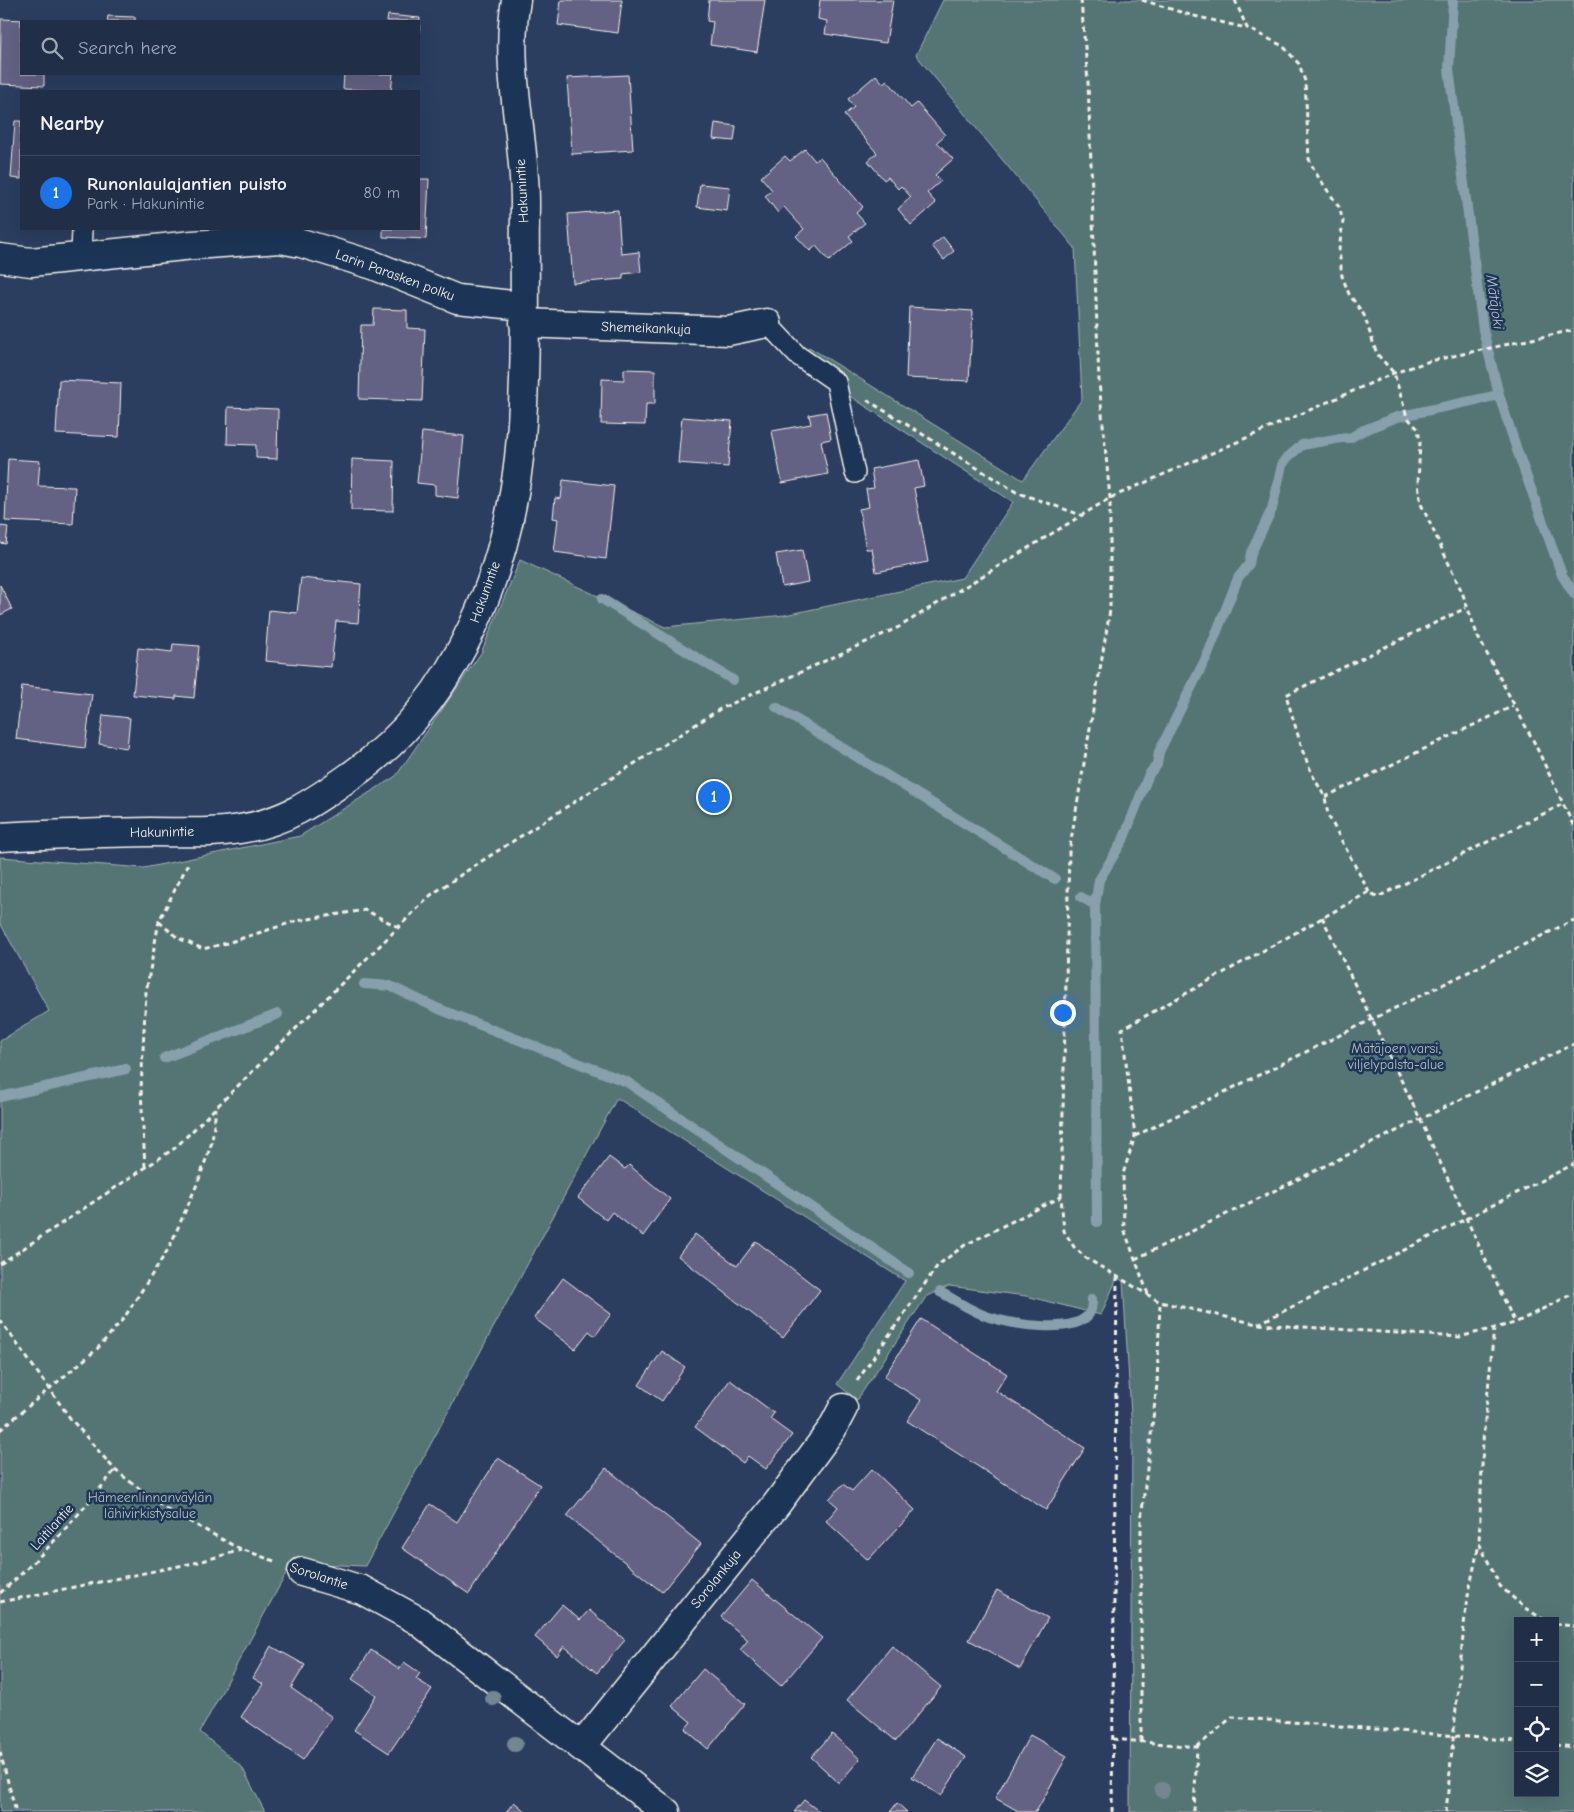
<!DOCTYPE html>
<meta charset="utf-8">
<style>
:root{--surface:#202e48;--page:#2d3a52;--text:#f1f3f6;--muted:#a2a8b4;--line:#3d4a60;--accent:#1a73e8}
body{margin:0;font-family:"Comic Neue",sans-serif;background:var(--page);color:var(--text)}
.controls{position:absolute;right:15px;bottom:15px;display:grid;overflow:hidden;border-radius:0px;box-shadow:0 5px 20px #0002}
.controls button{width:45px;height:45px;display:grid;place-items:center;padding:0;border:0;border-bottom:1px solid var(--line);background:var(--surface);color:var(--text);font:25px sans-serif}
.you{position:absolute;left:1062px;top:1012px;width:18px;height:18px;margin:-12px;border:4px solid #fff;border-radius:50%;background:#1a73e8;box-shadow:0 0 0 8px #1a73e833}
.badge{display:grid;place-items:center;width:32px;height:32px;border-radius:50%;background:var(--accent);color:#fff;font-size:16px;font-weight:700}
.pin{position:absolute;translate:-50% -50%;border:2px solid #fff;box-shadow:0 1px 5px #0006}
.list{margin:0;padding:0;list-style:none}
h2{display:flex;justify-content:space-between;align-items:center;height:65px;margin:0;padding:0 20px;font-size:21px}
h2 small{font-size:16px;font-weight:400;color:var(--muted)}
.list li{display:grid;grid-template-columns:32px 1fr auto;gap:15px;align-items:center;box-sizing:border-box;height:75px;padding:0 20px;border-top:1px solid var(--line)}
.list b{display:block;font-size:19px;white-space:nowrap}
.list p{margin:0;font-size:16px;white-space:nowrap;color:var(--muted)}
.list em{font-size:16px;font-style:normal;color:var(--muted)}
.icon{flex:none;width:28px;height:28px;fill:none;stroke:currentColor;stroke-width:2;stroke-linecap:round;stroke-linejoin:round}
.map{position:relative;flex:none;width:1574px;height:1812px;overflow:hidden}
.search{position:absolute;background:var(--surface);box-shadow:0 5px 20px #0002;left:20px;top:20px;width:400px;height:55px;display:flex;align-items:center;gap:12px;box-sizing:border-box;padding:0 18px;border-radius:0px;color:var(--muted);font-size:19px}
.panel{position:absolute;background:var(--surface);box-shadow:0 5px 20px #0002;left:20px;top:90px;width:400px;height:140px;border-radius:0px}
.map>svg:first-child{display:block}
.green{fill:#557574;stroke:#a4b3ae;fill-rule:evenodd}
.lines{fill:none;stroke-linecap:round;stroke-linejoin:round}
.stream{stroke:#87a0ac;stroke-width:10}
.building{fill:#636284;stroke:#f4f1e8}
.service-casing{stroke:#f4f1e8;stroke-width:22}
.minor-casing{stroke:#f4f1e8;stroke-width:31}
.path{stroke:#f4f1e8;stroke-width:3;stroke-dasharray:5 4;stroke-linecap:butt}
.service{stroke:#1d3557;stroke-width:19}
.minor{stroke:#1d3557;stroke-width:28}
.tree{fill:#768592}
.labels{text-anchor:middle;dominant-baseline:central;stroke-width:5;stroke-linejoin:round;paint-order:stroke}
.street-label{font-size:14px;fill:#f4f1e8;stroke:#1d3557}
.park-label{font-size:14px;fill:#b4bfba;stroke:#1d3557}
.water-label{font-size:15px;font-style:italic;fill:#b4c2c5;stroke:#1d3557}
</style>
<div class="map">
<svg width="1574" height="1812" viewBox="0 0 1574 1812">
<rect width="100%" height="100%" fill="#2b3e60"/>
<filter id="ink" filterUnits="userSpaceOnUse"><feTurbulence type="fractalNoise" baseFrequency=".02" numOctaves="2"/><feDisplacementMap in="SourceGraphic" scale="10" xChannelSelector="R" yChannelSelector="G"/><feConvolveMatrix kernelMatrix="1 2 1 2 8 2 1 2 1" color-interpolation-filters="sRGB"/></filter>
<g filter="url(#ink)">
<path class="green" d="M943 0H1574V1812H1130L1132 1432 1123 1281 1117 1278 1101 1315 1026 1296 949 1286 926 1297 857 1400 837 1384 905 1281 617 1098 365 1566 292 1563 200 1732 242 1767 265 1812H0V1041L49 1011 0 923V857L144 868 300 836 396 776 481 653 520 560 665 627 785 615 962 578 1013 502 799 363 809 347 1023 480 1082 399 1075 248 916 55ZM1518 1621H1555V1793H1518Z"/>
<g class="lines">
<g class="stream">
<path d="M1453 0 1449 69 1483 330 1499 395 1518 453 1562 575 1574 594"/>
<path d="M602 599 733 680"/>
<path d="M776 707 1055 879"/>
<path d="M1081 897 1095 905"/>
<path d="M364 984 390 986 439 1009 627 1082 909 1273"/>
<path d="M164 1058 278 1014"/>
<path d="M0 1097 126 1069"/>
<path d="M1097 1222 1095 905 1099 880 1123 840 1149 774 1157 765 1159 752 1208 654 1238 578 1249 564 1251 553 1272 509 1282 465 1288 457 1302 445 1341 438H1350L1362 431 1397 417 1499 395"/>
<path d="M940 1292C956 1300 972 1312 989 1317 1011 1324 1074 1335 1089 1314 1092 1310 1092 1304 1092 1299"/>
</g>
</g>
<g class="building">
<path d="M561 0H622L618 33 558 25Z"/>
<path d="M709 0H765L757 52 710 45 713 22 707 21Z"/>
<path d="M820 0H893L886 43 825 34 827 21 818 19Z"/>
<path d="M388 15 420 18 419 32V21H387Z"/>
<path d="M108 16 135 17V21H107Z"/>
<path d="M1 19 47 21H21V74H44V86L0 84Z"/>
<path d="M344 74H393L391 91 343 89Z"/>
<path d="M628 75 633 150 572 154 567 78Z"/>
<path d="M876 75 883 83 887 80 911 108 917 103 945 135 937 142 953 159 935 175 941 181 927 193 936 203 911 225 898 209 911 197 901 186 898 189 888 177 884 180 868 161 877 153 844 115 854 107 848 99Z"/>
<path d="M15 121H21V179L11 178Z"/>
<path d="M715 123 736 126 734 141 713 139Z"/>
<path d="M805 149 815 161 820 157 863 207 856 213 865 223 849 236 853 241 829 261 816 246 810 251 796 236 804 229 784 207 778 213 765 196 772 190 761 177 785 156 790 161Z"/>
<path d="M419 179H429L426 239 383 237V229H419Z"/>
<path d="M700 184 730 187 727 211 697 207Z"/>
<path d="M618 210 621 254 639 252 641 272 623 274V279L573 283 568 214Z"/>
<path d="M943 237 954 251 944 260 932 246Z"/>
<path d="M909 307 973 311 969 381 906 378Z"/>
<path d="M374 309 407 310V328L425 329 422 401 359 399 361 325H373Z"/>
<path d="M624 369 655 370V404H646L645 425 601 424 602 379 624 380Z"/>
<path d="M59 380 121 383 119 437 56 434Z"/>
<path d="M228 407 278 409 277 459 256 458V445L227 444Z"/>
<path d="M826 412 831 439 821 441 828 474 782 483 772 431 811 424 809 415Z"/>
<path d="M682 417 732 421 728 467 678 463Z"/>
<path d="M422 432 464 436 458 498 435 495V485L417 483Z"/>
<path d="M8 459 40 461 38 486 75 487 73 524 5 521Z"/>
<path d="M352 459 394 461 393 511 351 510Z"/>
<path d="M919 460 924 486 914 488 928 562 876 572 872 549H866L859 509 869 507 866 489 874 488 871 469Z"/>
<path d="M563 480 614 486 606 559 554 552 558 519 553 518 555 498 561 499Z"/>
<path d="M0 526 8 527 6 544 0 543Z"/>
<path d="M802 550 808 582 782 587 776 554Z"/>
<path d="M301 578 361 584 358 623 336 621 331 667 265 661 269 610 297 613Z"/>
<path d="M0 585 12 609 0 615Z"/>
<path d="M173 644 199 646 194 698 176 696V699L133 695 138 648 172 652Z"/>
<path d="M22 686 92 694 85 748 16 739Z"/>
<path d="M103 715 130 718 127 748 99 744Z"/>
<path d="M609 1157 625 1169 629 1165 670 1199 643 1236 612 1212 606 1220 578 1198Z"/>
<path d="M695 1234 737 1266 756 1241 820 1290 783 1338 678 1256Z"/>
<path d="M563 1278 611 1314 595 1336 589 1331 575 1349 534 1318Z"/>
<path d="M921 1319 1007 1374 996 1391 1085 1448 1046 1510 907 1421 921 1400 884 1377Z"/>
<path d="M662 1351 685 1367 662 1401 639 1385Z"/>
<path d="M730 1380 774 1413 770 1419 792 1435 766 1469 748 1456 743 1463 695 1427Z"/>
<path d="M498 1458 540 1485 469 1594 402 1548 430 1504 457 1522Z"/>
<path d="M606 1468 701 1544 662 1592 567 1516Z"/>
<path d="M872 1469 915 1510 868 1560 826 1521 838 1507 829 1499 843 1484 852 1491Z"/>
<path d="M752 1580 822 1638 781 1686 740 1650 748 1640 721 1617Z"/>
<path d="M997 1590 1048 1618 1020 1669 969 1640Z"/>
<path d="M562 1605 580 1620 589 1610 625 1640 597 1673 564 1646 557 1656 535 1637Z"/>
<path d="M271 1646 305 1665 291 1688 332 1717 303 1760 241 1717 263 1684 253 1678Z"/>
<path d="M892 1646 941 1687 896 1741 847 1700Z"/>
<path d="M371 1650 400 1669 404 1662 420 1673 416 1679 432 1689 389 1753 354 1730 376 1695 352 1679Z"/>
<path d="M703 1669 745 1704 708 1749 685 1729 691 1722 672 1706Z"/>
<path d="M832 1734 860 1759 839 1783 811 1757Z"/>
<path d="M1030 1735 1067 1756 1036 1812H1020L995 1798Z"/>
<path d="M937 1738 966 1757 941 1796 912 1777Z"/>
<path d="M804 1800 820 1812H794Z"/>
<path d="M514 1802 526 1812H506Z"/>
<path d="M897 1803 907 1812H890Z"/>
</g>
<g class="lines">
<defs>
<g id="service">
<path d="M81 256 82 229"/>
<path d="M767 323 797 355 836 382 855 473"/>
</g>
<g id="minor">
<path d="M0 258 31 262 193 245 280 239 301 243 373 265 457 299 523 306"/>
<path d="M524 323 728 331 767 323"/>
<path d="M0 837C50 834 100 833 150 832 179 832 211 834 240 829 286 822 315 801 352 775 460 700 511 564 521 437 527 360 524 281 525 203 525 135 504 68 516 0"/>
<path d="M302 1572 362 1590 417 1620 666 1812"/>
<path d="M582 1746 776 1505 832 1429 843 1408"/>
</g>
</defs>
<use href="#service" class="service-casing"/>
<use href="#minor" class="minor-casing"/>
<g class="path">
<path d="M1081 0 1088 82 1099 382 1110 498V610L1069 852 1061 1197 1064 1231 1074 1247 1086 1258 1160 1302 1257 1324 1459 1337 1515 1323 1574 1293"/>
<path d="M1142 0 1190 15 1246 28"/>
<path d="M1235 0 1247 28 1283 46 1299 64 1305 81 1309 159 1315 172 1339 207 1343 221 1339 250 1342 276 1349 294 1364 315 1377 354 1394 373 1407 417 1418 429 1420 442 1418 484 1421 504 1462 592 1478 637 1534 742 1574 827"/>
<path d="M867 400 1016 492 1081 515"/>
<path d="M1325 797 1513 706"/>
<path d="M1369 892 1328 815 1325 797 1313 776 1303 752 1286 695 1466 608"/>
<path d="M1322 917 1420 1119 1515 1323"/>
<path d="M159 922 178 938 203 949 227 943 296 921 365 910 398 927"/>
<path d="M1135 1136 1574 920"/>
<path d="M145 1167 141 1089 146 992 159 921 188 864"/>
<path d="M1135 1259 1574 1044"/>
<path d="M0 1264 175 1148 431 895 474 866 720 709 899 627 1110 498 1394 373 1430 361 1574 330"/>
<path d="M1148 1294 1124 1229 1123 1174 1135 1136 1122 1029 1369 892 1378 897 1563 804"/>
<path d="M0 1320 70 1418 115 1470 165 1508 236 1547 274 1561"/>
<path d="M1258 1324 1574 1164"/>
<path d="M1494 1328 1483 1441 1479 1543 1500 1586 1525 1608 1546 1621"/>
<path d="M857 1381 938 1265 965 1245 1061 1197"/>
<path d="M0 1430 97 1349 124 1318 169 1248 198 1182 212 1142 216 1108"/>
<path d="M0 1593C43 1556 79 1515 115 1470"/>
<path d="M0 1602 199 1562 241 1550"/>
<path d="M1555 1624 1574 1626"/>
<path d="M1113 1739 1197 1747 1194 1811"/>
<path d="M1141 1741V1520L1157 1384 1160 1302"/>
<path d="M1555 1745 1574 1747"/>
<path d="M1197 1747 1232 1717 1518 1741"/>
<path d="M0 1752 16 1812"/>
<path d="M1112 1812 1117 1278"/>
<path d="M1446 1812 1466 1605 1479 1544"/>
</g>
<use href="#service" class="service"/>
<use href="#minor" class="minor"/>
</g>
<g class="tree">
<circle cx="493" cy="1698" r="8"/>
<circle cx="515" cy="1744" r="8"/>
<circle cx="1162" cy="1790" r="8"/>
</g>
</g>
<g class="labels">
<g class="street-label">
<text transform="translate(522 191) rotate(-93)">Hakunintie</text>
<text transform="translate(395 275) rotate(20)">Larin Parasken polku</text>
<text transform="translate(646 328) rotate(2)">Shemeikankuja</text>
<text transform="translate(485 592) rotate(-70)">Hakunintie</text>
<text transform="translate(162 832) rotate(-1)">Hakunintie</text>
<text transform="translate(52 1527) rotate(-48)">Laitilantie</text>
<text transform="translate(319 1576) rotate(18)">Sorolantie</text>
<text transform="translate(716 1579) rotate(-51)">Sorolankuja</text>
</g>
<g class="park-label">
<text x="1396" y="1048">Mätäjoen varsi,<tspan x="1396" dy="16">viljelypalsta-alue</tspan></text>
<text x="150" y="1497">Hämeenlinnanväylän<tspan x="150" dy="16">lähivirkistysalue</tspan></text>
</g>
<g class="water-label">
<text transform="translate(1495 302) rotate(82)">Mätäjoki</text>
</g>
</g>
</svg>
<div class="controls">
<button>+</button>
<button>−</button>
<button><svg class="icon" aria-label="locate" viewBox="0 0 24 24"><circle cx="12" cy="12" r="6"/><path d="M12 2v4M12 18v4M2 12h4M18 12h4"/></svg></button>
<button><svg class="icon" aria-label="layers" viewBox="0 0 24 24"><path d="M12 4l9 5-9 5-9-5zM3 14l9 5 9-5"/></svg></button>
</div>
<div class="you"></div>
<div class="pin badge" style="left:714px;top:797px">1</div>
<div class="search"><svg class="icon" aria-label="search" viewBox="0 0 24 24"><circle cx="10" cy="10" r="6"/><path d="M15 15l6 6"/></svg>Search here</div>
<section class="panel">
<h2>Nearby<small></small></h2>
<ul class="list">
<li><span class="badge">1</span><div><b>Runonlaulajantien puisto</b><p>Park · Hakunintie</p></div><em>80 m</em></li>
</ul>
</section>
</div>
